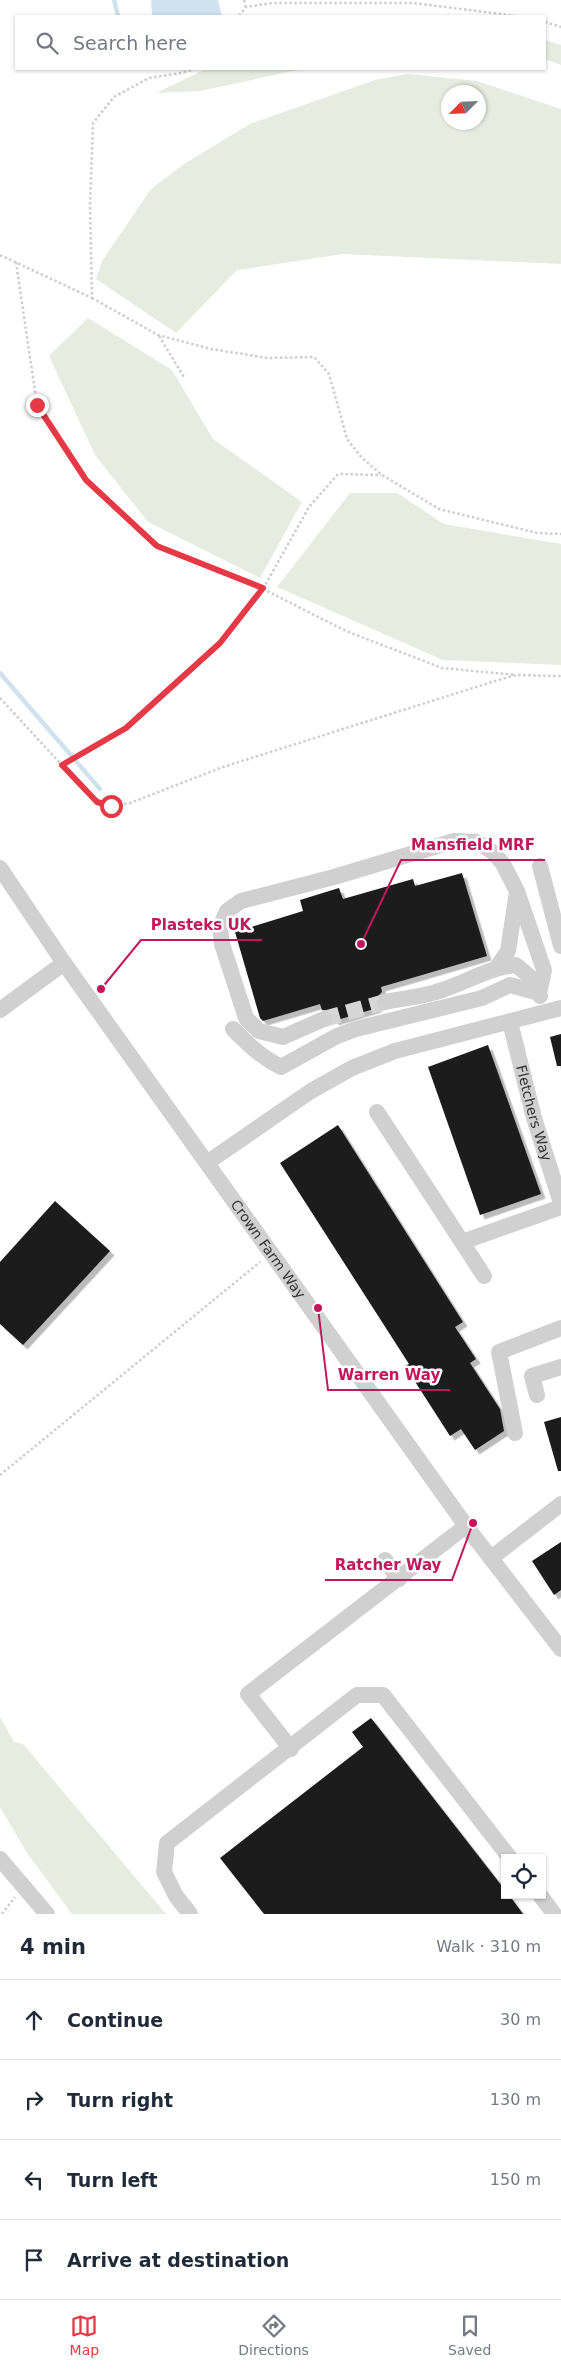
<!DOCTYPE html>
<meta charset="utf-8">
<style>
:root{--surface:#fff;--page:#f2f2f3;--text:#1f2937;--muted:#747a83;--line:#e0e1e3;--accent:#e63946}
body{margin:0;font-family:"DejaVu Sans",sans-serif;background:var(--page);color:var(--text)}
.controls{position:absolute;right:15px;bottom:15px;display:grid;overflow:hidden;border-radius:0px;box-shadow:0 1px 4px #0004}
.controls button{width:45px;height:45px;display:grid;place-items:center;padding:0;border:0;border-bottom:1px solid var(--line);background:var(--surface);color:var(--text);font:25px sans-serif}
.compass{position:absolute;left:441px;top:85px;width:45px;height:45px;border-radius:50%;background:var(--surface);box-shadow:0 1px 4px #0004;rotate:246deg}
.stop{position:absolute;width:15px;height:15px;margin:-11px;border:4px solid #e63946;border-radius:50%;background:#fff}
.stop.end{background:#e63946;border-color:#fff;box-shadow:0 1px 5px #0008}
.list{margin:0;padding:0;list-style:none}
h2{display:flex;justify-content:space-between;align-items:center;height:65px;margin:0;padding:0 20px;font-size:21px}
h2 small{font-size:16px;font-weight:400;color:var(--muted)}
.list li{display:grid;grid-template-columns:32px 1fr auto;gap:15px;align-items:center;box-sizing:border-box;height:80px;padding:0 20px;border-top:1px solid var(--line)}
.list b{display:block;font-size:19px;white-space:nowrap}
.list em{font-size:16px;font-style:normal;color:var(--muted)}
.icon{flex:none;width:28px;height:28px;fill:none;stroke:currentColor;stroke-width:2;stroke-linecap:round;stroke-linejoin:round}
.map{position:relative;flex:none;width:561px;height:1914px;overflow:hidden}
.search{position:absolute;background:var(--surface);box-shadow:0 1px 4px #0004;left:15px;right:15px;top:15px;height:55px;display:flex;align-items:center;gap:12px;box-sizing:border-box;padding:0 18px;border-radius:0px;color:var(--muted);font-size:19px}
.sheet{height:385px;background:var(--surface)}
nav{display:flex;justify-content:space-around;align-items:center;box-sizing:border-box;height:70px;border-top:1px solid var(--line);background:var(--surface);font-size:14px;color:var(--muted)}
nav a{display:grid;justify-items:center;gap:2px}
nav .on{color:var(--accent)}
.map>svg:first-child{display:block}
.green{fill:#e6ecdf;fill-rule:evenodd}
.water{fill:#cfe2ee}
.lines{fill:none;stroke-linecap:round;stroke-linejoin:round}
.stream{stroke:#cfe2ee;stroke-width:4.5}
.building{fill:#1a1a1a;filter:url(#shadow)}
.minor-tunnel{stroke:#d6d6d6;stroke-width:16;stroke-dasharray:16 8;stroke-linecap:butt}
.path{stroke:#cdcdcd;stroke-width:2.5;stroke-dasharray:2.5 2.5;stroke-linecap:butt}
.minor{stroke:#d0d0d0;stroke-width:16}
.route{stroke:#e63946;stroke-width:6}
.labels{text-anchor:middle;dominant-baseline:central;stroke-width:5;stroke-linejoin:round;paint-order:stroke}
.street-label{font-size:14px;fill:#333;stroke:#fff}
.leader{fill:none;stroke:#c2185b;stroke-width:2}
.callout-dot{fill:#c2185b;stroke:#fff;stroke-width:2}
.callout-label{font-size:15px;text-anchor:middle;font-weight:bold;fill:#c2185b;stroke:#fff;stroke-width:5;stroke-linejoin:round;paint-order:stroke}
</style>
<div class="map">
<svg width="561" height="1914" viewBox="0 0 561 1914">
<defs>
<filter id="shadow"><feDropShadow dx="4.5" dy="4.5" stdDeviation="0" flood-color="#0004"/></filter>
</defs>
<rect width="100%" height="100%" fill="#fff"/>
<g class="green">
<path d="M545 40 561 45V65L545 59Z"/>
<path d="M206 69H302L200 91 156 93Z"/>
<path d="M408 74 477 81 561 109V264L343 254 237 270 176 333 96 279 102 261 151 189 184 164 250 124 375 80ZM448 92H478V122H448Z"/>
<path d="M88 318 172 370 213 439 302 502 260 578 148 522 95 455 49 356Z"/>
<path d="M350 493H397L444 524 561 544V665L443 660 277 587Z"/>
<path d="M0 1717 14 1742 23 1744 166 1914H72L27 1853 0 1807Z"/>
</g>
<path class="water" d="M151 0H218L222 16H152Z"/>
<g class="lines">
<g class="stream">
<path d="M114 0 118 16"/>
<path d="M0 673 100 789"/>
</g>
</g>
<g class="building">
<path d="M462 873 487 956 381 987 382 992 375 999 377 1008 334 1021 333 1015 329 1011 322 1010 320 1004 263 1021 260 1018 235 932 303 911 300 900 339 888 343 899 413 879 415 886Z"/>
<path d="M561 1034V1066H557L550 1037Z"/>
<path d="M488 1045 541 1194 480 1215 428 1067Z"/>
<path d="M338 1125 463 1322 455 1327 476 1359 470 1363 500 1409 504 1431 475 1450 461 1429 450 1436 405 1366 409 1364 280 1163Z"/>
<path d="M55 1201 110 1251 23 1345 0 1324V1262Z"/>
<path d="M561 1417V1471H558L544 1422Z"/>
<path d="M561 1542V1590L554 1595 532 1561Z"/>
<path d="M371 1718 505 1890V1895H509L523 1914H264L220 1858 363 1747 352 1732Z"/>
</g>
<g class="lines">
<path class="minor-tunnel" d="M324 1019 385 1002"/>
<g class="path">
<path d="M244 0 246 7"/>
<path d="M239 16 246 7 272 3H413L517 16"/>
<path d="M545 22 561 27"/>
<path d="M0 255 92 298 90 206 93 123 114 97 149 78 181 73 195 69"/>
<path d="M16 262 37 405 86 480 157 545 263 589 346 631 442 668 516 675"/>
<path d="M92 298 158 335 211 349 268 358 314 357 329 374 347 439 362 458 382 475 439 509 537 533 561 534"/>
<path d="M159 336 184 377"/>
<path d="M0 698 82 787 97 802 111 806 130 803 223 767 495 681 516 675 561 676"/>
<path d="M62 765 126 728 220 643 263 589 309 507 338 474 381 475"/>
<path d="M0 1475 260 1262"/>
<path d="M2 1914 15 1897"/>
</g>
<g class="minor">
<path d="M540 866 561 946"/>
<path id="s1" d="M0 868 64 963 466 1526 561 1649"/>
<path d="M498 966 508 951 517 892"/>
<path d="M385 1002C404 998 424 997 442 990 467 982 490 967 516 965L529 976 540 996"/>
<path d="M0 1010 64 963"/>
<path id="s2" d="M510 1022 534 1118 561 1203"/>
<path d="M233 1029C248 1044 262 1058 281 1067L337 1036 356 1029 482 998 510 985 539 993 544 970 517 891 503 864 493 852 477 842 454 841 334 877 241 901 227 911 220 927 222 944 246 1018 259 1031 283 1037 324 1019"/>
<path d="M377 1112 462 1242 561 1207"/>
<path d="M208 1162 311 1091 352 1068 395 1051 561 1008"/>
<path d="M462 1242 484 1276"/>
<path d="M537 1395 532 1376 561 1367"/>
<path d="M515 1433 499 1352 561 1328"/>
<path d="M491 1558 561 1504"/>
<path d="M385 1560 399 1579"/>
<path d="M291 1749 248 1694 466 1526"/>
<path d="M0 1859 47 1914"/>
<path d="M540 1895 554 1914"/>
<path d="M190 1914 176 1896 164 1872 167 1843 357 1695H383L510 1858"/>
</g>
</g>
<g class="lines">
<path class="route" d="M37 405 86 480 157 546 263 588 220 643 126 728 62 765 97 802 111 806"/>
</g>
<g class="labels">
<g class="street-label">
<text stroke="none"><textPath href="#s2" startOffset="94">Fletchers Way</textPath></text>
<text stroke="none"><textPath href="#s1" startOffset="466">Crown Farm Way</textPath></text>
</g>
</g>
<path class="leader" d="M361 944L401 860H545M101 989L141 940H262M318 1308L328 1390H450M473 1523L452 1580H325"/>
<g class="callout-dot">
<circle cx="361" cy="944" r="5"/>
<circle cx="101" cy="989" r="5"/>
<circle cx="318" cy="1308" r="5"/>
<circle cx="473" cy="1523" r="5"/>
</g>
<g class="callout-label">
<text x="473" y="850">Mansfield MRF</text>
<text x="201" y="930">Plasteks UK</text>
<text x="389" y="1380">Warren Way</text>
<text x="388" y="1570">Ratcher Way</text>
</g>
</svg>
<div class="controls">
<button><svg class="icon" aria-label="locate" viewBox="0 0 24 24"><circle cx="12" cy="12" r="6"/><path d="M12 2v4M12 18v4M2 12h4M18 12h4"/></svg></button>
</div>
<svg class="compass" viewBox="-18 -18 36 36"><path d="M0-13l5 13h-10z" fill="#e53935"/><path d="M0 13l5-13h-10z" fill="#747a83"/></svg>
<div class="stop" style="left:111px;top:806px"></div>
<div class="stop end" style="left:37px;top:405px"></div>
<div class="search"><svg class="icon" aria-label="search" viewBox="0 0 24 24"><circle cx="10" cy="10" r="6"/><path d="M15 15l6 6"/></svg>Search here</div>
</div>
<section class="sheet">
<h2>4 min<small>Walk · 310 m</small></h2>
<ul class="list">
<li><svg class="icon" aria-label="ahead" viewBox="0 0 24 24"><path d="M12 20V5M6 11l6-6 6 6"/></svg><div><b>Continue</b></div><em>30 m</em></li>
<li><svg class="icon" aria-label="right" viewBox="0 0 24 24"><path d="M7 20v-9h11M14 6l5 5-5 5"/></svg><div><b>Turn right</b></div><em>130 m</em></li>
<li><svg class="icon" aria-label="left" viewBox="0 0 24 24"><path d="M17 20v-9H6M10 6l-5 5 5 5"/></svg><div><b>Turn left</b></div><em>150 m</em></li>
<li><svg class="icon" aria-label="arrive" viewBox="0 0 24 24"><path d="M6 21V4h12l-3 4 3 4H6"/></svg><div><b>Arrive at destination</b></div></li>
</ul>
</section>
<nav>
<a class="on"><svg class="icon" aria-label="map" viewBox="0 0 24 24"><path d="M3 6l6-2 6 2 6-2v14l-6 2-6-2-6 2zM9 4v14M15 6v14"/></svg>Map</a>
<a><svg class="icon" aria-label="directions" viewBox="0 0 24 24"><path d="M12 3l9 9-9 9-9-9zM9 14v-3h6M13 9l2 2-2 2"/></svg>Directions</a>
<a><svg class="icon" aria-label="saved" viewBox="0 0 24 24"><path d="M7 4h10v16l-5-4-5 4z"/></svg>Saved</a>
</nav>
